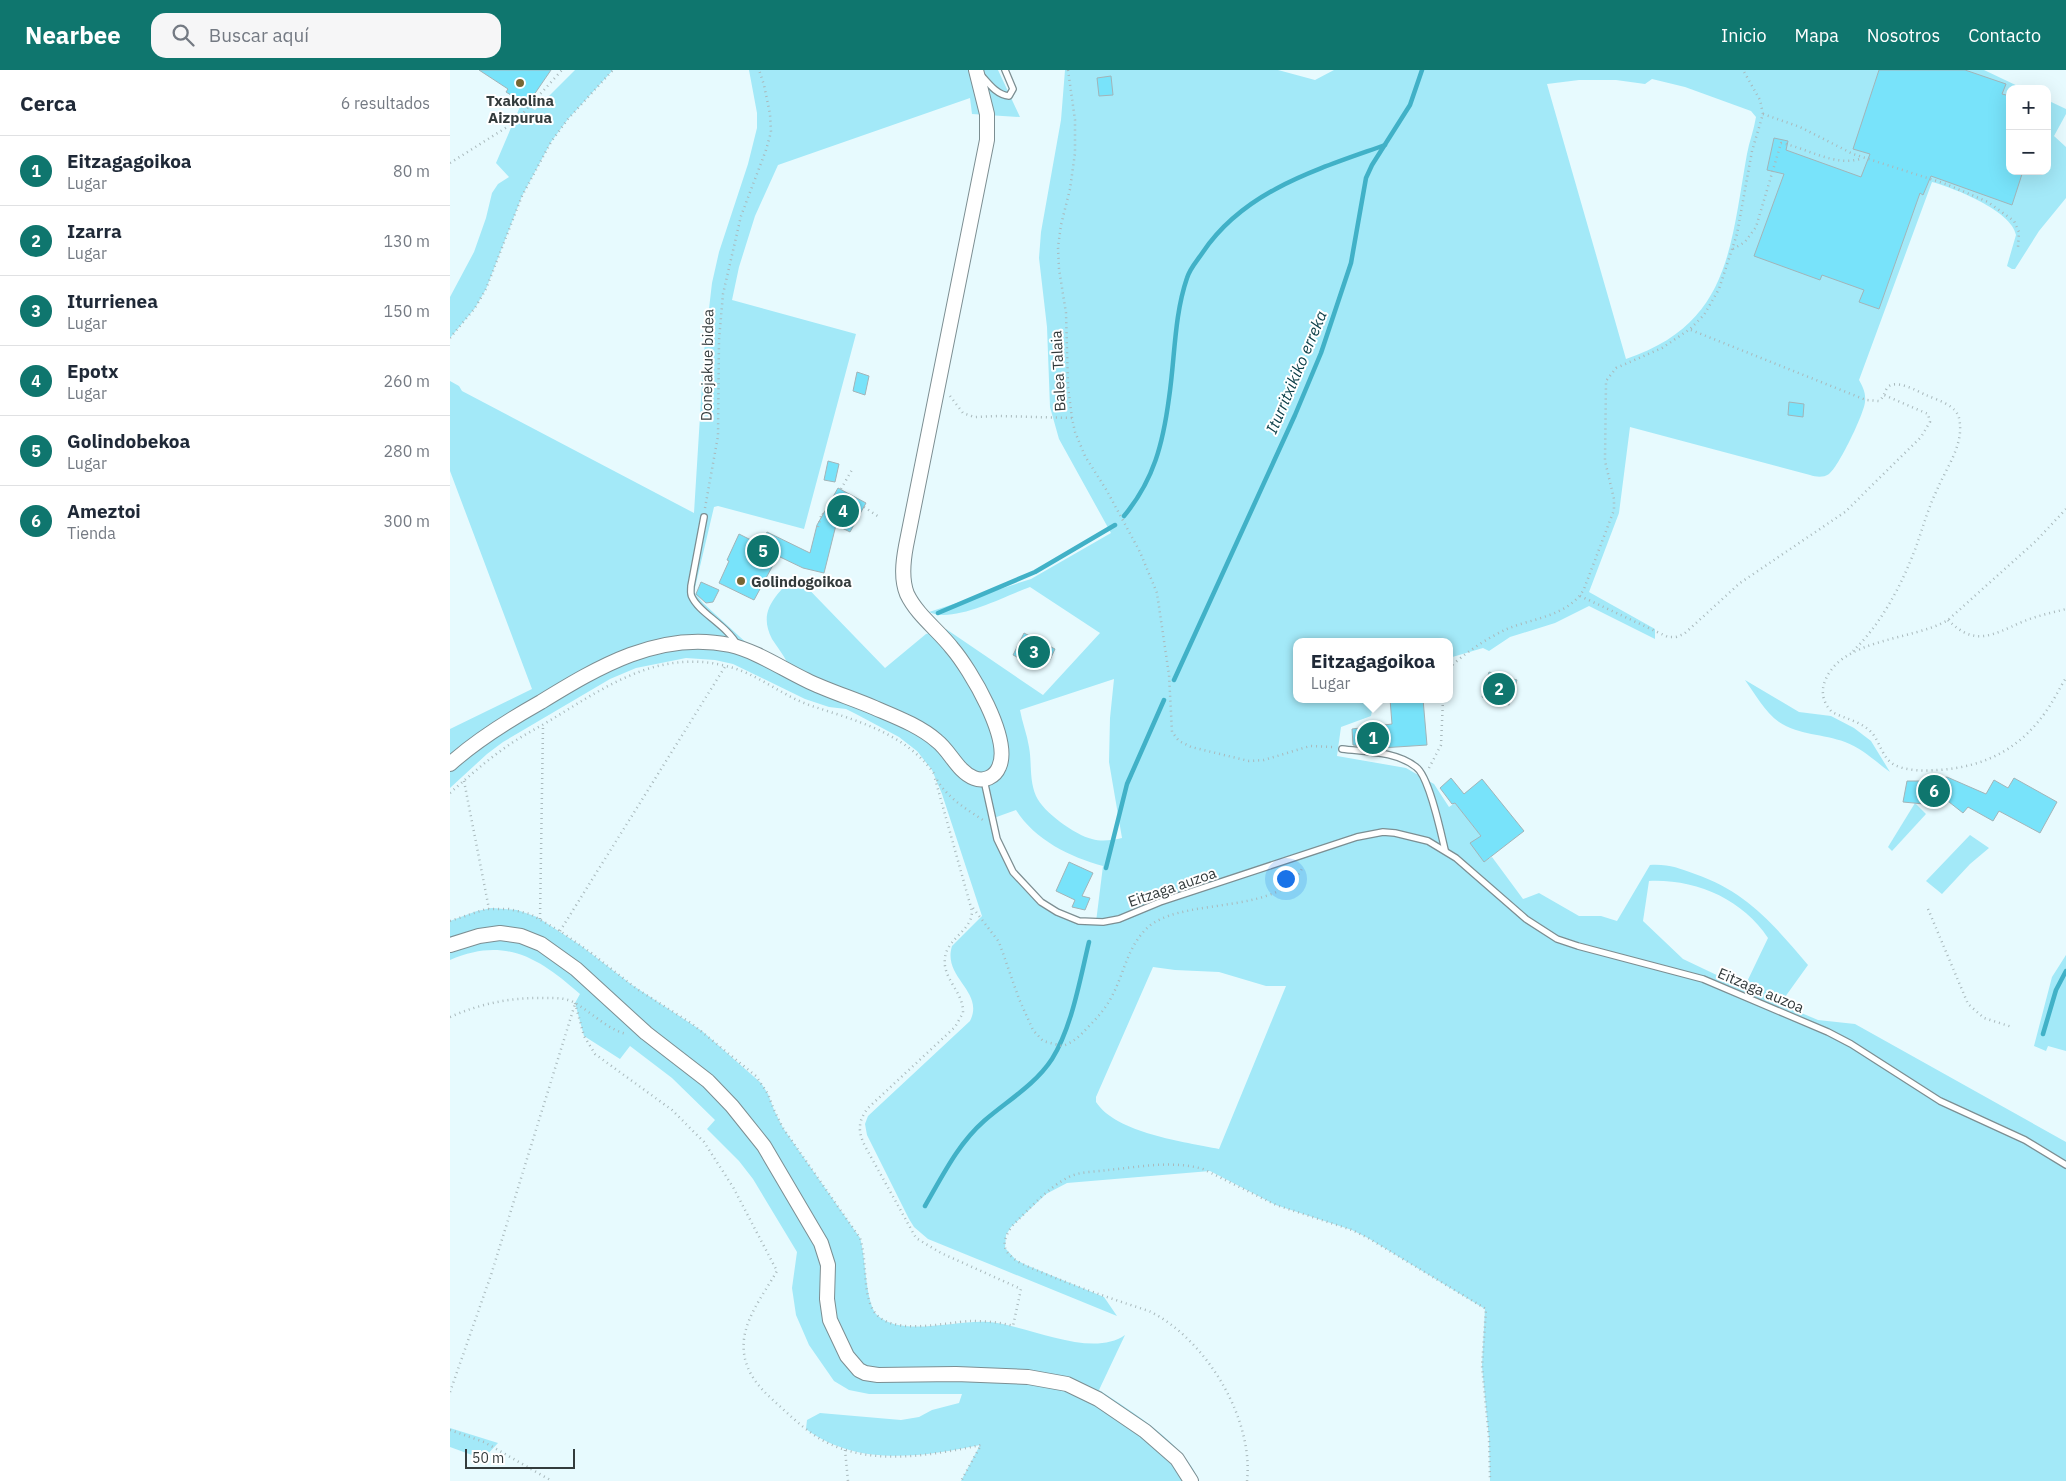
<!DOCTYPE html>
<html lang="es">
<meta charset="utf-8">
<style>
:root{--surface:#fff;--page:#f6f6f7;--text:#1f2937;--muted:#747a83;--line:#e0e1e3;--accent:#0f766e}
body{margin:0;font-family:"IBM Plex Sans",sans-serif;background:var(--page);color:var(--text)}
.controls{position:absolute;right:15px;top:15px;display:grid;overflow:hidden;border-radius:10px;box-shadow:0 5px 20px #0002}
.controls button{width:45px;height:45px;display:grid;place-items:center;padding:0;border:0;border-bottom:1px solid var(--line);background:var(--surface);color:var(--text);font:25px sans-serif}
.scale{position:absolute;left:15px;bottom:12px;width:110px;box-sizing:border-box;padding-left:5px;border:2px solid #333b3c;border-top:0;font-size:14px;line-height:18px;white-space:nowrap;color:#333b3c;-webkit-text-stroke:4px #fff;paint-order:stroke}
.you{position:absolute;left:835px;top:808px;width:18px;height:18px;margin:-12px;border:4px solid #fff;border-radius:50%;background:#1a73e8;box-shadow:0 0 0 8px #1a73e833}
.badge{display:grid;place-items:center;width:32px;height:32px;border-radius:50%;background:var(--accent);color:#fff;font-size:16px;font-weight:700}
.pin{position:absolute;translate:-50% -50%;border:2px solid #fff;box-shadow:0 1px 5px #0006}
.popup{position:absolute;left:843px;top:568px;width:160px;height:65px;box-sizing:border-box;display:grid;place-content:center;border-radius:10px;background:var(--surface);filter:drop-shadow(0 1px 4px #0005);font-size:16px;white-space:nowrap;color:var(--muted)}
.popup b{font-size:19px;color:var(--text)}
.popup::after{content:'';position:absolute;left:50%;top:100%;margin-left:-10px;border:10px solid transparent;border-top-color:var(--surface)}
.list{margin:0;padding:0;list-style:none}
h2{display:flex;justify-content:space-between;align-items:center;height:65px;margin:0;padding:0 20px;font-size:21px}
h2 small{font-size:16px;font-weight:400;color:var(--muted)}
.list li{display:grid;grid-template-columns:32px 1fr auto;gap:15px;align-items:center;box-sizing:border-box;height:70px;padding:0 20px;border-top:1px solid var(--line)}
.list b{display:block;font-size:19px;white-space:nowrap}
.list p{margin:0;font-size:16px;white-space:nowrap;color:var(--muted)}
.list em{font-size:16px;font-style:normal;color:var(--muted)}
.icon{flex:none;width:28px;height:28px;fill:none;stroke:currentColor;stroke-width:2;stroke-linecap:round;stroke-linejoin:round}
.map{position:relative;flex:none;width:1616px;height:1411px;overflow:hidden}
header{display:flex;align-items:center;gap:30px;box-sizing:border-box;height:70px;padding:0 25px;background:var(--accent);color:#fff}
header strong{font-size:24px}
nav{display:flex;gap:28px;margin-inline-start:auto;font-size:18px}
.search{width:350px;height:45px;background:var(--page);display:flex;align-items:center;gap:12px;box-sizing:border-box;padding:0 18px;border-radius:15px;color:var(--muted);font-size:19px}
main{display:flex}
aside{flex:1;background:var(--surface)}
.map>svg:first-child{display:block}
.green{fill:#a3e9f8;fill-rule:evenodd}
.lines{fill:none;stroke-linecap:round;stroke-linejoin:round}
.stream{stroke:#41b1c7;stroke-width:4.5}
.building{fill:#78e3fa;stroke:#a2b4b8}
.service-casing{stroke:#7c8e92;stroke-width:8}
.tertiary-casing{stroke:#7c8e92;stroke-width:16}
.path{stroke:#a9b9bc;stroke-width:2.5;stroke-dasharray:1 4;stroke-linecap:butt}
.service{stroke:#fff;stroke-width:5.5}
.tertiary{stroke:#fff;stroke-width:14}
.poi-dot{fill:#766633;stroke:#fff;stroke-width:2}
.labels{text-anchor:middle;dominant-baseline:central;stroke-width:4;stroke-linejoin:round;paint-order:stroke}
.poi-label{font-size:15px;font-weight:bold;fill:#333b3c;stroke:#fff}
.street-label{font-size:15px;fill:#333b3c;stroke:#fff}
.water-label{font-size:16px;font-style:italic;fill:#0e414a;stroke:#fff}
</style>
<header>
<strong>Nearbee</strong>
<div class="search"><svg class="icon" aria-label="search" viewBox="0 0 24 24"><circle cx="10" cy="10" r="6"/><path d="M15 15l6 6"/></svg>Buscar aquí</div>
<nav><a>Inicio</a><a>Mapa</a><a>Nosotros</a><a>Contacto</a></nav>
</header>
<main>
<aside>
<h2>Cerca<small>6 resultados</small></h2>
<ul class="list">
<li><span class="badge">1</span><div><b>Eitzagagoikoa</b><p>Lugar</p></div><em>80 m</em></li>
<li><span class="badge">2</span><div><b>Izarra</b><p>Lugar</p></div><em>130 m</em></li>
<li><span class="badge">3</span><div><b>Iturrienea</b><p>Lugar</p></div><em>150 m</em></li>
<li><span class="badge">4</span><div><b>Epotx</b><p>Lugar</p></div><em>260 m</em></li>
<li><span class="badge">5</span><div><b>Golindobekoa</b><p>Lugar</p></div><em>280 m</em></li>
<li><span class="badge">6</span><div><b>Ameztoi</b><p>Tienda</p></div><em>300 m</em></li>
</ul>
</aside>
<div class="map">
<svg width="1616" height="1411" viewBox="0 0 1616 1411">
<rect width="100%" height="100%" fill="#e7fafe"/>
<g class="green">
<path d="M125 0H163L118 49 101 72 72 126 36 219 25 238 0 268V227L24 182 36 148 42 123 48 114 59 107 46 93 72 32 85 40Z"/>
<path d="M299 0H548L570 47 522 44 520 28 328 95 305 146 289 197 282 230 406 264 354 459 268 436 264 437 244 522 253 533 302 578 337 592C333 584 327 577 322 569 307 540 327 525 345 505L435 598 476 564 496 559 593 625 650 563 580 517C555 526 503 554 479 542L581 509 661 463 609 369 600 337 597 257 589 188 591 162 611 50 615 0H828L865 10 884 0H1534L1574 19H1560V101H1597V30L1616 39V44L1604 66 1616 77V128L1589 161 1565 199H1562L1557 196 1566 165C1562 141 1504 118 1482 112L1409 310C1413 317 1416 323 1415 332 1414 344 1388 398 1379 404 1373 408 1366 407 1360 405L1180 357 1169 443 1139 522 1205 559V569L1139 536 1105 553 1060 567 1039 581 1033 578 999 588V572H847V629H924L921 646 891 657 887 686 956 698 984 714 999 737 1005 733 1031 766 1035 791 1042 787 1073 829 1089 823 1129 846H1151L1167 851 1200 795C1219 794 1228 798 1245 804 1297 822 1324 855 1358 895L1330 934 1368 950 1405 954 1616 1072V1411H1040L1039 1369 1032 1296 1035 1239 918 1168 902 1160 826 1135 760 1101 617 1113 596 1124 561 1157 556 1165 555 1178 566 1190 576 1195 654 1227 667 1246 478 1169 464 1157 459 1149 417 1065 415 1054 418 1046 520 951C535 921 492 908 502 876L532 846 492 724 482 700 467 681 449 667 406 644 396 639 379 637 355 629 283 594 265 590 236 588 186 598 160 609 53 672 37 684 0 718V659L82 619 0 401V311L9 316 12 321 244 443 254 282 262 213 269 182 298 94 307 58V43ZM1202 9 1235 17 1301 41 1306 47C1304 60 1299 72 1297 84 1280 178 1280 254 1176 289L1097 14 1129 10H1166L1195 14ZM664 609 660 648 659 692 672 768C663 770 652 772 642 769 625 765 593 742 586 726 579 710 582 693 579 677 577 664 572 652 570 640ZM566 740C585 770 620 787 653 796L646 852 622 849 591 832 556 789 541 749ZM1199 811C1246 809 1292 829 1318 868L1294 918 1233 889 1193 851ZM703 897 725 900 769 902 816 916H836L769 1079C735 1072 666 1063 646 1032V1027Z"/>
<path d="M1295 610 1349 642 1381 646 1404 658 1421 671 1440 702C1426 692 1412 678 1395 672 1374 664 1348 665 1329 652 1315 642 1305 624 1295 610Z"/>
<path d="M1465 733 1476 744 1442 781 1438 777Z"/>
<path d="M1520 765 1539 778 1520 794 1492 824 1476 811Z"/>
<path d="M42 838 67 840 87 847 130 875 182 915 252 961 311 1013 318 1024 324 1040 333 1058 410 1168C416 1187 415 1233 427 1245 451 1268 508 1249 539 1252 577 1255 641 1289 675 1265L649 1320C681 1341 735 1374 749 1411H511L530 1375C471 1387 408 1397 356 1359L357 1350 370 1343 451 1350 469 1347 482 1340 509 1333 512 1324H419L399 1320 384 1311 359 1275 346 1245 342 1218 347 1182 303 1109 289 1091 257 1059 265 1050 222 1008 180 976 170 989 134 966 125 933 130 924C89 888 55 866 0 890V851L27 841Z"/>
<path d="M1616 885V981L1598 976 1596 981 1584 976 1602 907Z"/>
<path d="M0 1358 48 1373 33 1389 0 1377Z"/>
</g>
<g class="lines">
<g class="stream">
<path d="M674 446C704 410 713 373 719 328 725 288 724 246 737 208 740 198 747 191 753 182 795 120 868 99 935 75"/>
<path d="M488 543 585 502 665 455"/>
<path d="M724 610 845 345 871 283 901 193 916 108 922 95 960 35 972 0"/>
<path d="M656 798 677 714 714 630"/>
<path d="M1593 964 1606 920 1616 901"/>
<path d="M475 1136C493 1105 508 1074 534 1051 557 1031 585 1015 602 989 622 957 630 909 639 872"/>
</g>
</g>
<g class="building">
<path d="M29 0H101L77 35 56 22 58 19Z"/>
<path d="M1429 0H1515L1556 14 1552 24 1560 26V101H1573L1562 135 1481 106 1473 125 1470 123 1429 239 1409 232 1414 220 1372 205 1370 210 1304 186 1334 104 1317 100 1324 68 1338 71 1336 80 1411 107 1420 84 1403 79Z"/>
<path d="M661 6 663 25 649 26 647 8Z"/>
<path d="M407 302 419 306 415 325 403 321Z"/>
<path d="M1339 332 1354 334 1353 347 1338 345Z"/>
<path d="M378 391 389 394 385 412 374 410Z"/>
<path d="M388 418 416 433 400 462 386 455 374 503 353 498 328 486 304 530 269 513 279 491 277 490 289 464 311 475 317 462 360 483 367 455Z"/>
<path d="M251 512 269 520 263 532 256 533 246 524Z"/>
<path d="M574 563 605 579 600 590 594 588 589 598 563 585Z"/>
<path d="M1039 602 1067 610 1059 635 1032 627Z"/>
<path d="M940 629H973L977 675 931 678 903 675 902 659 942 654Z"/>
<path d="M1497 707 1536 724 1544 710 1558 718 1564 708 1607 732 1590 763 1549 741 1543 751 1518 737 1513 743 1494 728 1485 735 1453 732 1457 711H1477Z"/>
<path d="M1001 708 1014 724 1032 709 1074 761 1034 792 1020 773 1031 766 1005 733 1002 734 990 718Z"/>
<path d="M619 792 643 803 632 826 640 828 635 840 622 837 625 830 606 821Z"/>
</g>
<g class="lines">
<defs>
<g id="service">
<path d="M531 5C539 14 547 25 559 26L563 19 555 0"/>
<path d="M254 447 241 516C241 520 240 524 242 527 249 543 277 555 288 576"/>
<path d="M892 679C916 682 946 681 966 697 979 706 991 763 995 780"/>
<path d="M534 710 547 769 563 802 591 832 607 842 629 851 653 852 669 849 710 832 907 767 933 762 945 763 978 771 1006 788 1076 849 1107 869 1128 876 1253 909 1378 962 1401 974 1490 1031 1575 1070 1616 1095"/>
</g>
<g id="tertiary">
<path d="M0 694C28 669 59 650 91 632 148 597 210 560 280 575 306 581 331 598 356 610 378 621 402 628 425 638 446 647 470 656 487 671 500 681 508 702 524 708 534 712 545 707 549 697 562 669 520 599 502 578 488 560 467 545 457 524 451 509 453 492 456 476L537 70V44L526 0"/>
<path d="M0 875 29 866 50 863 71 866 91 874 126 899 196 963 258 1011 282 1036 314 1076 371 1173 378 1195 377 1229 380 1250 397 1286 409 1300 415 1303 428 1305 506 1304 578 1307 617 1314 648 1329 695 1361 727 1389 741 1411"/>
</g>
</defs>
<use href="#service" class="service-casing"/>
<use href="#tertiary" class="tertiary-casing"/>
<g class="path">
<path d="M618 0 625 50V83L620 119 611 155 608 177 609 199 616 243 618 317 622 348 625 362 635 386 657 421 690 482 707 523 719 605 722 662 729 671 741 677 799 691 814 690 860 676 883 677"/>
<path d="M1313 44 1350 57 1403 84 1496 114 1538 132 1564 151 1569 162 1568 177"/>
<path d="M0 93 65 52 112 0"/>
<path d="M1283 179 1295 172 1306 157 1331 73C1358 78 1385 98 1413 88"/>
<path d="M1241 260 1416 330 1429 331C1434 327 1434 323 1437 318 1445 308 1467 321 1476 325 1487 330 1506 335 1509 348 1515 374 1496 398 1487 420 1478 438 1473 458 1466 477 1452 514 1432 553 1403 581"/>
<path d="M0 268 25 238 36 219 72 126 101 72 118 49 163 0"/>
<path d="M500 326 513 343 524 347 550 346 622 348"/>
<path d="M391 419 403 398"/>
<path d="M414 437 429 447"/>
<path d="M255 438 268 366 269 270 273 224 291 146 316 80 321 62 320 44 314 15 309 0"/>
<path d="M1616 439 1586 471 1498 550C1463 571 1388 568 1374 614 1371 624 1374 634 1382 642 1395 649 1411 651 1422 663 1430 672 1432 687 1443 694 1455 701 1474 701 1488 700 1536 697 1572 678 1599 637 1605 628 1610 617 1616 608"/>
<path d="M368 457 372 443 373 444"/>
<path d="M1130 526 1218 567H1226L1234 564 1290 513 1395 442 1471 367 1480 352 1478 344 1434 325"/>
<path d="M1498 550C1525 577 1542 565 1572 552 1586 546 1601 543 1616 539"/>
<path d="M999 598C1015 583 1037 568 1057 559 1083 548 1119 546 1134 519L1164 440V429L1155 391 1156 311 1166 298 1212 278 1240 259 1254 245 1269 219 1287 164 1302 81 1313 44 1310 30 1293 0"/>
<path d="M979 698 991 675 993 629"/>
<path d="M487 710C498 728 516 739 533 750"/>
<path d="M14 711 39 839"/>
<path d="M0 723C18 707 36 691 56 677 71 666 88 658 104 648 158 615 210 579 276 596 307 603 332 626 362 636 407 651 456 663 485 705"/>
<path d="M523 838 549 872 569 929 583 960 593 971 612 976C623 973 631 965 639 956 648 947 656 938 662 926 675 902 678 872 702 854 741 827 833 845 853 796"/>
<path d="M1478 839 1518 934 1534 948 1562 957"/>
<path d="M90 849 93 656"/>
<path d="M0 851 36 839H59L80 844 110 861 140 882 187 919 241 953 306 1006 318 1024 324 1040 333 1058 410 1168C417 1190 413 1217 421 1236 435 1269 494 1252 521 1251 535 1251 549 1252 563 1256L571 1219 491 1183 466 1168 416 1078C408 1063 407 1052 418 1038L505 957 513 943C514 922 492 909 495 888 497 868 522 861 522 841L484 705"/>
<path d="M110 861 276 595"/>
<path d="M125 933 134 966 145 984 222 1040 254 1072 283 1117 327 1201C315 1222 297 1245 294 1269 291 1296 305 1314 324 1331 341 1346 357 1363 378 1373 425 1396 482 1385 531 1375L511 1411"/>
<path d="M0 947C32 933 63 927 97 928 106 928 116 928 123 932 142 942 155 958 176 964"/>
<path d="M0 1322 41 1205 125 934"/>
<path d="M0 1360 34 1372 102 1411"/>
<path d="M395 1380 398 1411"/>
<path d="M797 1411C804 1348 755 1268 699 1241 662 1229 627 1217 591 1202 580 1197 566 1193 558 1183 550 1174 558 1160 565 1153 580 1138 598 1118 617 1108 629 1101 645 1102 658 1100 689 1097 722 1090 753 1099L826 1135 902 1160 918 1168 1036 1239 1032 1296 1039 1369 1040 1411"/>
</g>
<use href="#service" class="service"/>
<use href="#tertiary" class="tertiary"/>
</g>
<g class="poi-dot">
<circle cx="70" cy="13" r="5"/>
<circle cx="291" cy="511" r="5"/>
</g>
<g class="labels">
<g class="poi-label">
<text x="70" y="30">Txakolina<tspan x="70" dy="17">Aizpurua</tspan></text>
<text x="301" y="511" text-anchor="start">Golindogoikoa</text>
</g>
<g class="street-label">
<text transform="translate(257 295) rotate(-89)">Donejakue bidea</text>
<text transform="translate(608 301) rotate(-93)">Balea Talaia</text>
<text transform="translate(722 817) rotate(-19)">Eitzaga auzoa</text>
<text transform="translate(1311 920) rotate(23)">Eitzaga auzoa</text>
</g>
<g class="water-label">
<text transform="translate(846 302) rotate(-67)">Iturritxikiko erreka</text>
</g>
</g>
</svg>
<div class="controls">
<button>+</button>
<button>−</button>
</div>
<div class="scale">50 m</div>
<div class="you"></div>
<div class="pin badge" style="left:923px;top:668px">1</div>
<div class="popup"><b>Eitzagagoikoa</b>Lugar</div>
<div class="pin badge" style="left:1049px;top:619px">2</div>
<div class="pin badge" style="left:584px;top:582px">3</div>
<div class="pin badge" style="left:393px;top:441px">4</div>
<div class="pin badge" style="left:313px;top:481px">5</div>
<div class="pin badge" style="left:1484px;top:721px">6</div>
</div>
</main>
